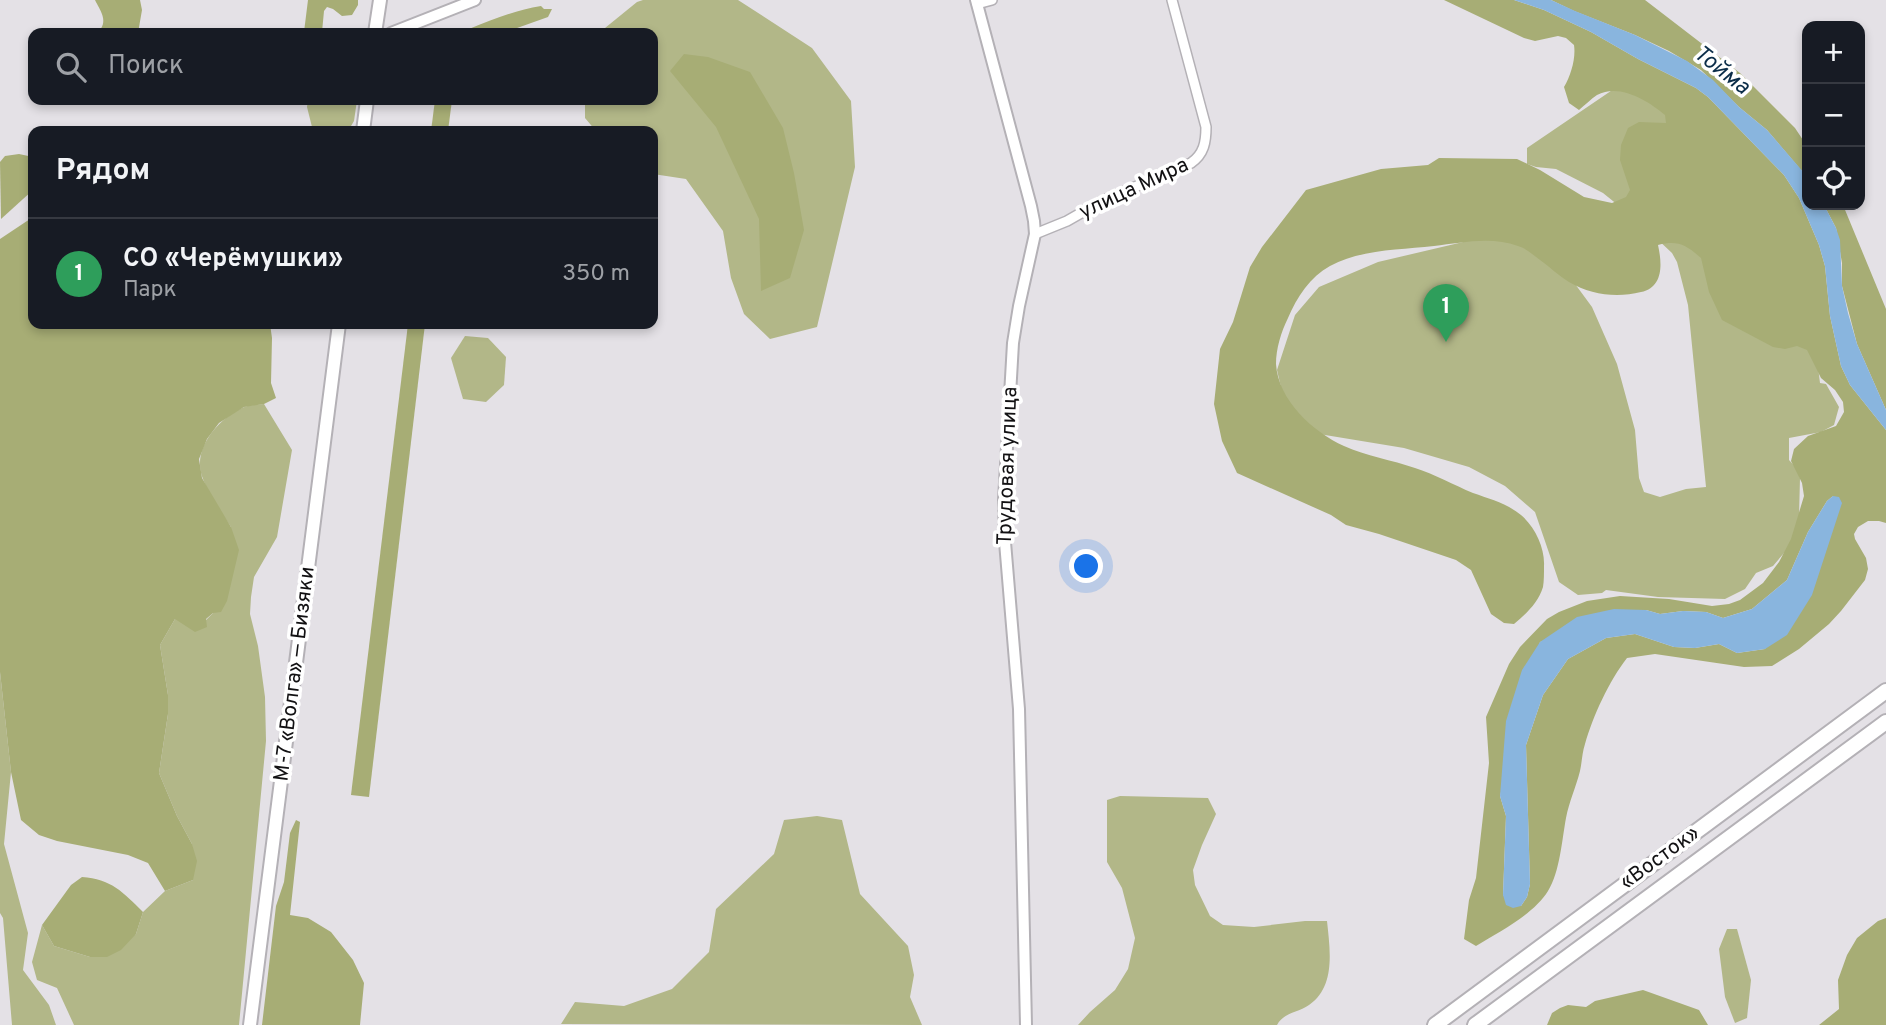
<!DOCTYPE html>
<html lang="ru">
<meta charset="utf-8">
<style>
:root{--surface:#171b24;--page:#20242c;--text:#f1f3f6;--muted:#9ea1a6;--line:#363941;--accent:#ea580c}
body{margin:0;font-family:Overpass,sans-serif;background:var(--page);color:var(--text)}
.controls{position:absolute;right:21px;top:21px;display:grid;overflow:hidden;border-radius:14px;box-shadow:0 4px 10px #0003}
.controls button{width:63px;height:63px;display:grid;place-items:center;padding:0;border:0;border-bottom:2px solid var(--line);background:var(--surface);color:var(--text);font:35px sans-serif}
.you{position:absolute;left:1087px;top:567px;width:24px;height:24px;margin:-18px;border:5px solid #fff;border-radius:50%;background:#1a73e8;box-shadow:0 0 0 10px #1a73e833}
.badge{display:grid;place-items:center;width:46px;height:46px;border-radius:50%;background:var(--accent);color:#fff;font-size:23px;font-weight:700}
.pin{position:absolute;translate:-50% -58px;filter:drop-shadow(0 2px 4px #0008)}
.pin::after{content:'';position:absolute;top:37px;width:24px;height:21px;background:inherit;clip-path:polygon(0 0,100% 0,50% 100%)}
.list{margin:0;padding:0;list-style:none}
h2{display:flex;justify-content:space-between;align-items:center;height:91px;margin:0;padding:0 28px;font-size:30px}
h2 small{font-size:23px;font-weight:400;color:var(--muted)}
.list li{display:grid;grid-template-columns:46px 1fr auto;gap:21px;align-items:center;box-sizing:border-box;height:112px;padding:0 28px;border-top:2px solid var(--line)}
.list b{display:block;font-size:26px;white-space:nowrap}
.list p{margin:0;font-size:23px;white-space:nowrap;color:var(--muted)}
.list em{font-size:23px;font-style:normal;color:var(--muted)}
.icon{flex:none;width:38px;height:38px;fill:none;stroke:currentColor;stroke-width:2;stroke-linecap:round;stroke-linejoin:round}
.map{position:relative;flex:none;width:1886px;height:1025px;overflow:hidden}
.search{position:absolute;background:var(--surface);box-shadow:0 4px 10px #0003;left:28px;top:28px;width:630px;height:77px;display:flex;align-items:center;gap:18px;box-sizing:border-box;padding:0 24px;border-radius:14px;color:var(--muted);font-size:26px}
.panel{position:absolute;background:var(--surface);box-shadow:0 4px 10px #0003;left:28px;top:126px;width:630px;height:203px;border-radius:14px}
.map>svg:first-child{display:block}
.green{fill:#b2b788}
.forest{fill:#a7ad75;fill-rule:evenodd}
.water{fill:#89b5de}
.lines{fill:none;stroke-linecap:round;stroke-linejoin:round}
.minor-casing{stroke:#b4b1b6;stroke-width:12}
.tertiary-casing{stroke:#b4b1b6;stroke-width:14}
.secondary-casing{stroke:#b4b1b6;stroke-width:16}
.primary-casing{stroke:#b4b1b6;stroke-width:18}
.minor{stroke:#fff;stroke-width:9}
.tertiary{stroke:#fff;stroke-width:10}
.secondary{stroke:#fff;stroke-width:12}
.primary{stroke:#fff;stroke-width:14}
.labels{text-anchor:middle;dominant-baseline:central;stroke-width:7;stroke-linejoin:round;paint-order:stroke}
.street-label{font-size:21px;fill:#121113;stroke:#fff}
.water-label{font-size:23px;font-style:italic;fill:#0b2d49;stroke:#fff}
</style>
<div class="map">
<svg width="1886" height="1025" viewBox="0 0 1886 1025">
<rect width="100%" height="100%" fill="#e4e1e6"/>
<g class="green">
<path d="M643 0H738L812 48 851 101 855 167 817 327 770 339 744 314 731 278 723 231 686 179 653 174V131H596L585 118V100H653V33H602L605 28 637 2Z"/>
<path d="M1630 78 1656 93 1818 367 1820 383 1826 384 1839 407 1834 425 1821 432 1789 438V460L1798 470 1800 478 1799 518 1790 546 1773 566 1756 573 1745 589 1725 599 1658 597 1606 590 1602 593 1578 595 1559 582 1535 512 1505 486 1469 467 1404 448 1319 434 1285 401 1280 383 1277 370 1295 315 1319 287 1378 262 1476 239 1509 241 1536 248 1567 273 1592 307 1617 364 1635 430 1639 478 1644 492 1660 497 1686 489 1706 487 1688 305 1677 262 1672 253 1639 222 1603 193 1556 169 1536 167 1527 164V148Z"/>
<path d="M308 100H357L354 121 348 131H313L307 107Z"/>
<path d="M465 336 488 338 506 357 504 385 486 402 463 399 451 358Z"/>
<path d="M264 404 292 450 277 537 254 577 251 597 250 614 258 646 265 697 266 741 239 1025H74L57 988 37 980 32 962 42 925 54 946 90 957 136 934 143 912 165 891 193 880 192 844 177 816 159 773 168 714V695L160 645 175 619 206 620 213 613 231 527C221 512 209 496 203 479 191 450 217 420 242 408 248 405 257 405 264 404Z"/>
<path d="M0 672 11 772 4 844 28 933 23 970 49 1005 56 1025H12L3 918 0 913Z"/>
<path d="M1120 796 1208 798 1216 814 1202 845 1193 870 1195 885 1210 916 1223 925 1254 927 1305 921H1327C1330 950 1336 986 1309 1005 1298 1013 1284 1012 1277 1025H1078L1090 1012 1115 990 1128 969 1135 938 1122 888 1107 862V800Z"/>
<path d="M817 816 842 820 860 894 908 946 914 975 910 997 922 1025 561 1024 575 1002 624 1006 672 989 709 952 716 909 774 854 784 820Z"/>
<path d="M1727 929H1737L1751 980 1747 1018 1735 1023 1725 997 1719 949Z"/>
</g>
<g class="forest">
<path d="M95 0H140L142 10 138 33H81L87 29 100 30C108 20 100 10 95 0Z"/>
<path d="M308 0H358V5L352 15 342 16 333 9 327 7 324 11 322 32 306 33 304 32Z"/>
<path d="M1444 0H1514L1544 10 1591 32 1638 59 1696 88 1708 97 1784 175 1799 198 1819 245 1825 266 1830 316 1841 366 1850 385 1886 430V523L1879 521H1868L1858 527 1854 534 1855 539 1866 558 1868 569 1865 580 1841 611 1829 624 1799 649 1772 666 1744 667 1655 654 1627 658C1609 681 1593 716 1585 744 1582 753 1582 762 1580 771 1576 787 1569 802 1566 818 1562 839 1560 872 1548 891 1533 915 1500 931 1476 946L1464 939 1469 900 1476 878 1489 763 1486 717 1509 664 1520 647 1547 619 1559 612 1587 601 1620 596 1669 599 1712 606 1729 604 1740 600 1763 583 1779 562 1791 539 1804 496 1802 483 1791 461 1794 449 1808 436 1836 426 1844 412 1843 402 1835 390 1821 378 1807 350 1797 346 1785 349 1773 347 1722 320 1709 292 1701 258C1686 245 1678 240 1658 245 1662 263 1664 287 1641 292 1617 298 1591 295 1569 282 1559 276 1550 267 1540 260 1533 255 1526 248 1518 246 1491 236 1461 243 1434 246 1400 250 1362 249 1330 266 1310 277 1297 297 1288 318 1281 332 1276 349 1276 364 1278 400 1313 432 1344 446 1366 456 1392 460 1415 468 1434 474 1454 485 1473 493 1490 499 1506 503 1521 515 1535 527 1545 548 1544 566 1544 573 1544 581 1543 587 1538 603 1526 614 1514 624L1504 623 1491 614 1471 570 1456 560 1379 534 1346 525 1331 515 1237 473 1222 441 1214 404 1220 349 1233 322 1250 267 1262 247 1306 190 1381 169 1428 165 1439 158 1517 159 1540 170 1584 197 1612 203 1626 197 1630 190 1620 160 1621 145 1628 128 1639 122 1666 123 1665 115C1648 101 1620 83 1597 95 1591 99 1585 105 1579 110L1569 103 1564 87C1571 75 1576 58 1574 45L1566 38 1558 36 1535 41 1524 38ZM1833 496 1765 649 1737 653 1719 644 1695 648 1674 647 1635 634 1606 638 1568 659 1543 695 1526 745 1530 884 1527 897 1521 906 1503 895 1506 816 1500 796 1540 642 1646 610 1660 614 1683 611 1706 612 1723 618 1752 609 1787 580 1808 532 1827 501Z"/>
<path d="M1551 0H1645L1740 73 1795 128 1807 146V177L1767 130 1739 107 1701 70 1669 51 1635 35 1574 11Z"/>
<path d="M541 6 544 9H552L548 17 503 33H467L469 29C493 19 516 10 541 6Z"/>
<path d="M684 54 708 57 750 72 783 128 794 173 804 230 790 278 761 291 759 219 716 127 670 71Z"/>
<path d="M435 100H452L448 131H431Z"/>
<path d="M19 154 33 157V190L1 219 0 162 5 156Z"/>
<path d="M1824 205H1843L1886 309V410L1857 344 1842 286V263L1836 228Z"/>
<path d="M33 217V324H270L272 338 271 383 276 398 264 404 244 407 219 423 207 439 199 459 202 478 231 527 239 550 227 601 221 612 213 613 206 619 207 627 195 632 175 619 160 645 168 695V714L159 773 177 816 192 844 197 861 193 880 165 891 148 863 128 855 57 841 39 835 21 820 11 772 0 672V239Z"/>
<path d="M408 324H425L369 797 351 795Z"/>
<path d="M296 820 300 822 290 915 308 918 331 932 353 960 364 983 360 1025H262L276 906 284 882 290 833Z"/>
<path d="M82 877C111 879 123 892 143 912L136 934 121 950 107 957H90L54 946 42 925 71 885Z"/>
<path d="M1886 918V1025H1819L1839 1009 1838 980 1847 955 1857 938 1878 921Z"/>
<path d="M1643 990 1699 1010 1708 1025H1547L1552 1013 1560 1008 1568 1005 1586 1007 1595 1001Z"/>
</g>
<g class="water">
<path d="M1514 0H1551L1575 11 1635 35 1687 61 1713 80 1739 107 1767 130 1805 174 1807 177V205H1824L1836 228 1840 240 1842 286 1848 313 1857 344 1886 410V430L1850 385 1841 366 1830 316 1825 266 1819 245 1799 198 1784 175 1708 97 1696 88 1638 59 1591 32 1544 10Z"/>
<path d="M1833 496 1839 497 1842 503 1812 595 1787 635 1765 649 1737 653 1719 644 1695 648 1674 647 1635 634 1606 638 1568 659 1543 695 1526 745 1530 884 1527 897 1521 906 1513 908 1506 905 1503 895 1506 816 1500 796 1506 721 1522 670 1540 642 1577 617 1614 609 1646 610 1660 614 1683 611 1706 612 1723 618 1752 609 1787 580 1808 532 1827 501Z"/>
</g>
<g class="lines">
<defs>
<g id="minor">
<path d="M977 4 992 0"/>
<path d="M1035 234 1067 221 1102 201 1191 163C1204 154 1206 142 1206 127L1172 0"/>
</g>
<g id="tertiary">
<path d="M976 0 1031 206 1034 221 1035 234 1019 306 1013 343 1004 500 1005 542 1019 709 1026 1025"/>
<path d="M391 33 475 0"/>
</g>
<g id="secondary">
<path d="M375 33 380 0"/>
<path d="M363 131 367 100"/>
<path d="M250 1025 339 324"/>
</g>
<g id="primary">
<path d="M1435 1025 1886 691"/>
<path d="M1475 1025 1886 722"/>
</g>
</defs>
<use href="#minor" class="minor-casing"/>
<use href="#tertiary" class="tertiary-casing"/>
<use href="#secondary" class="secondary-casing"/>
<use href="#primary" class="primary-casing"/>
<use href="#minor" class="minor"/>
<use href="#tertiary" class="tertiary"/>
<use href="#secondary" class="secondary"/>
<use href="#primary" class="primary"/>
</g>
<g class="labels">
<g class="street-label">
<text transform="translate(1134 189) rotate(-25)">улица Мира</text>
<text transform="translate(1008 466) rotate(-88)">Трудовая улица</text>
<text transform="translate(295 674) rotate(-83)">М-7 «Волга» — Бизяки</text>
<text transform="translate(1660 858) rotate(-36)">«Восток»</text>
</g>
<g class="water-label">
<text transform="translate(1721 71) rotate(38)">Тойма</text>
</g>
</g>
</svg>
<div class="controls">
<button>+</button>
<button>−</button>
<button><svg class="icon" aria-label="locate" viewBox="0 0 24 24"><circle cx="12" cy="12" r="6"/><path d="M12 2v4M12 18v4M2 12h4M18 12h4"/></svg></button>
</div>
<div class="you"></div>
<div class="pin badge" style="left:1446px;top:342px;background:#2e9e5b">1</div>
<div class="search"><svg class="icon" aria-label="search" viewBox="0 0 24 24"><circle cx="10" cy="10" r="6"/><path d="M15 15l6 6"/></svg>Поиск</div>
<section class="panel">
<h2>Рядом<small></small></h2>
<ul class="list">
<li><span class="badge" style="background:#2e9e5b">1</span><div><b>СО «Черёмушки»</b><p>Парк</p></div><em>350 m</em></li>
</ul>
</section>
</div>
